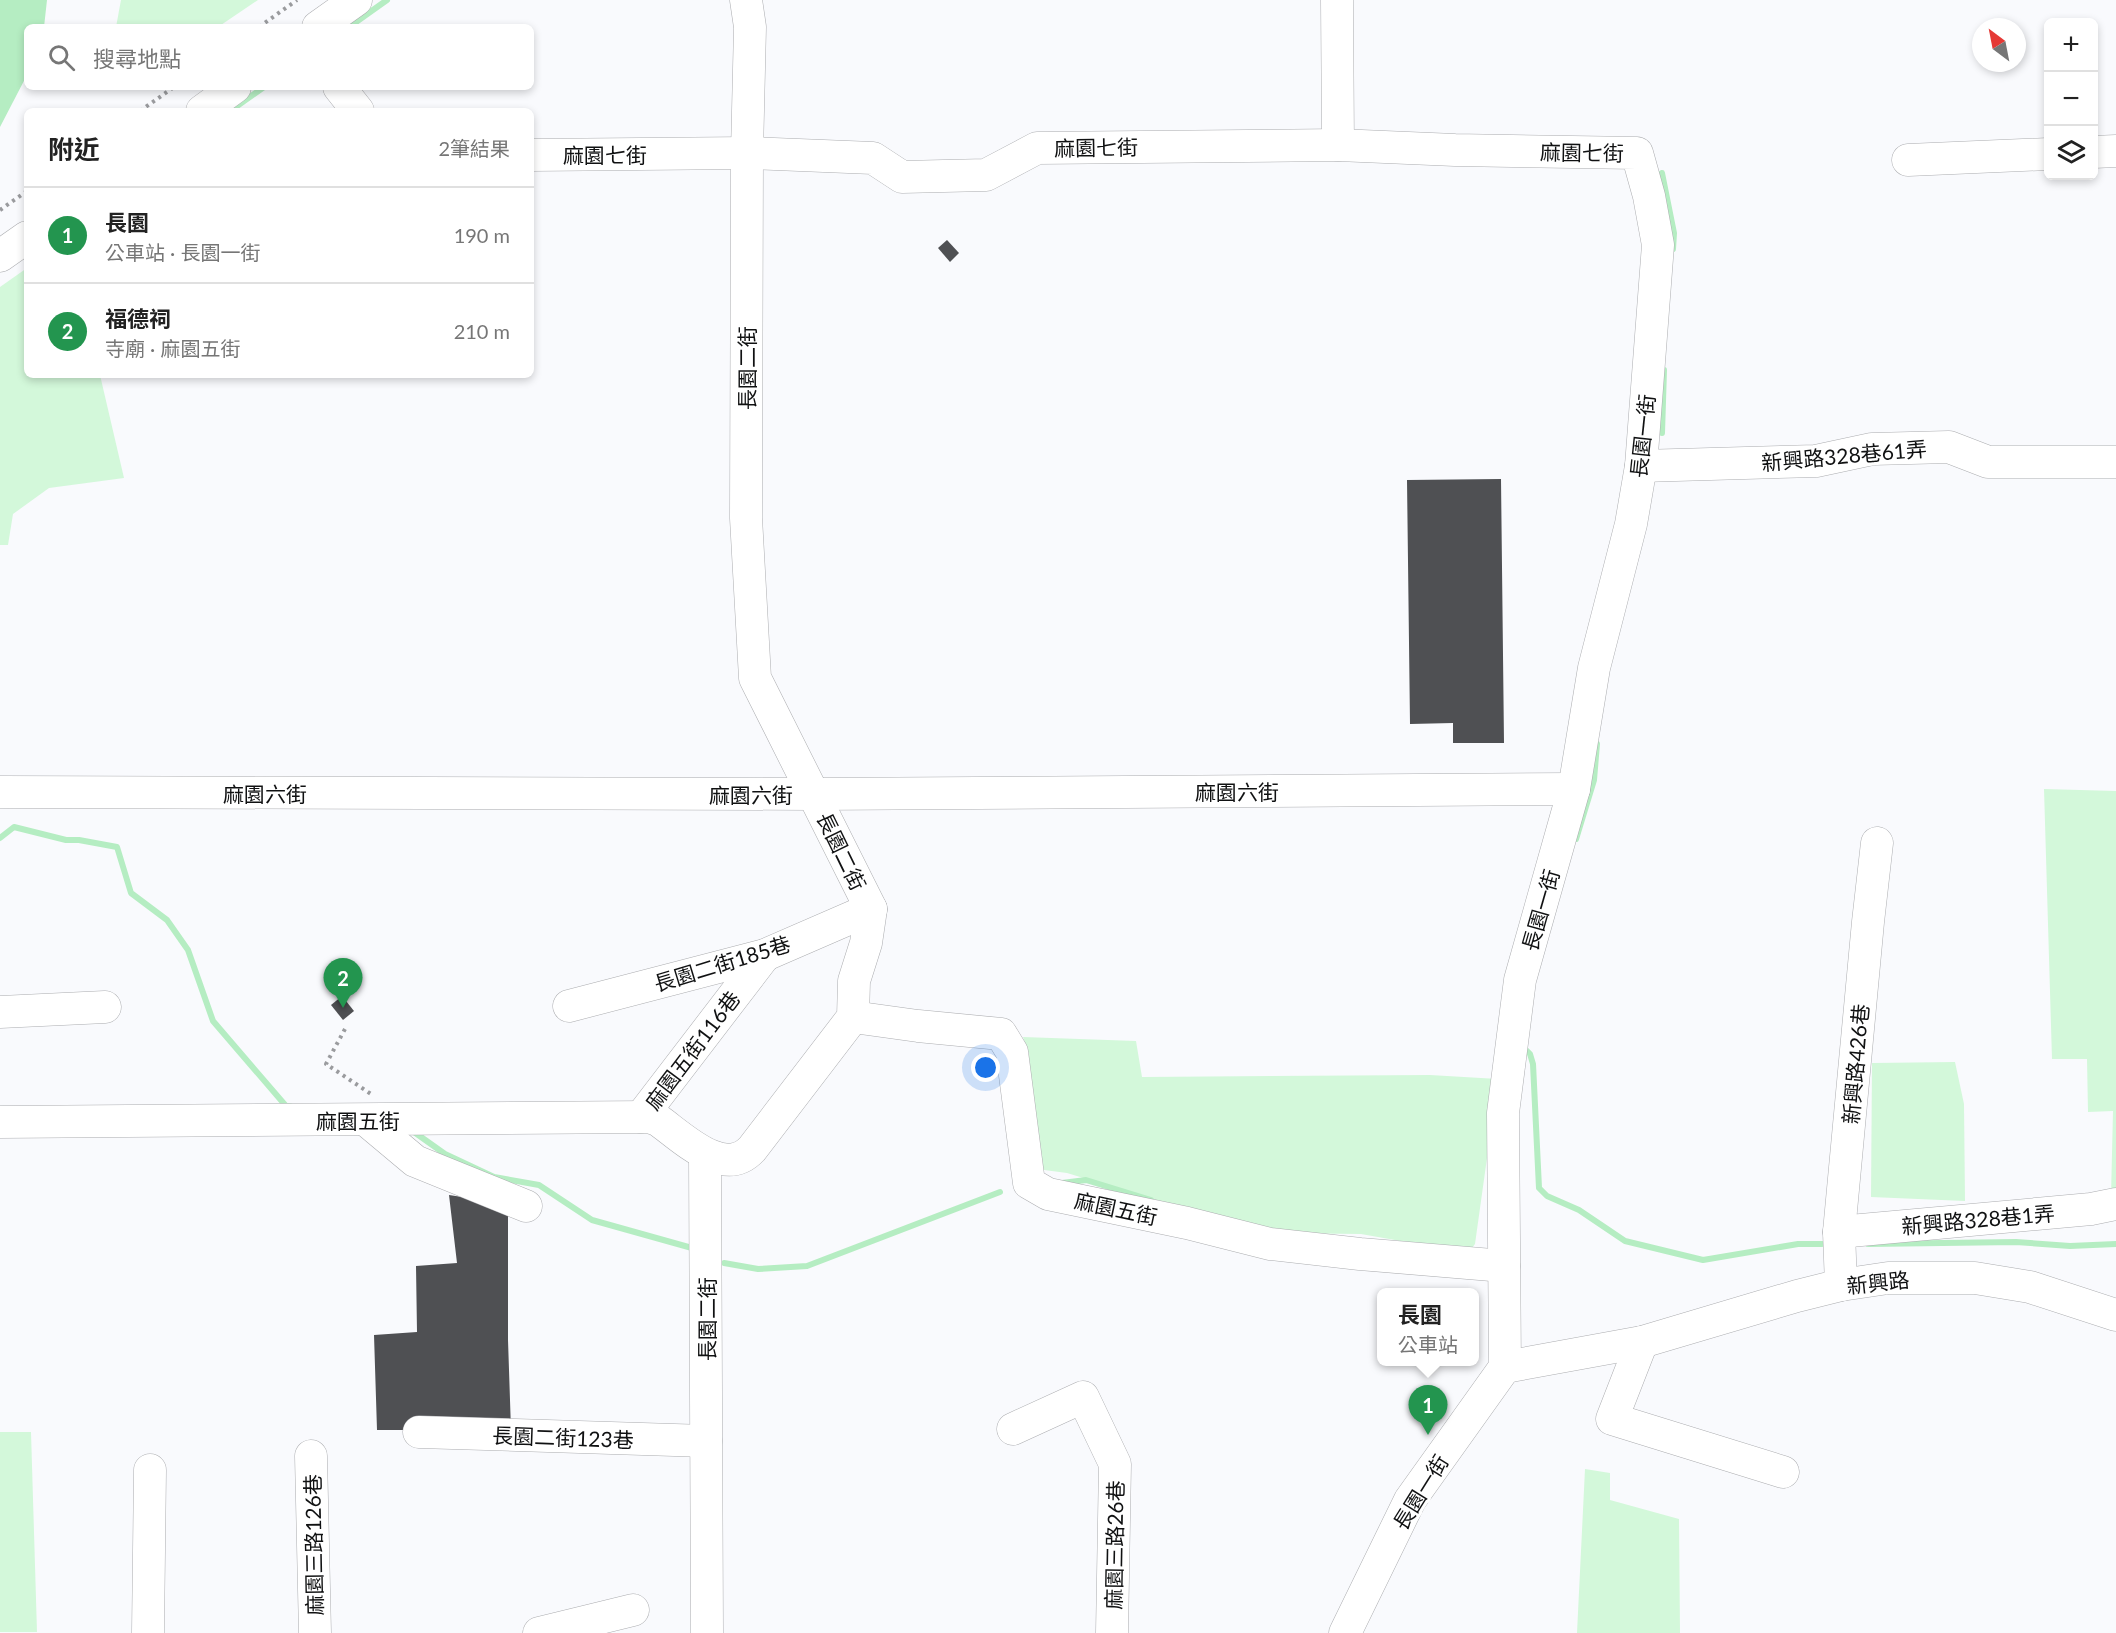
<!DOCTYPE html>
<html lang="zh-TW">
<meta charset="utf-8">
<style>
:root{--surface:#fff;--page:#f6f6f6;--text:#222;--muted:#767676;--line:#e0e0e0;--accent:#23954f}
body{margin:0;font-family:Lato,"Noto Sans TC",sans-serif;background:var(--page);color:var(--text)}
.controls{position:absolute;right:18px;top:18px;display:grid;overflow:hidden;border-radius:9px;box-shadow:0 3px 9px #0003}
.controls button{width:54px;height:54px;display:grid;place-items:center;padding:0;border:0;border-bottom:2px solid var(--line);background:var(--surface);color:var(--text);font:30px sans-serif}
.compass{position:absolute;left:1972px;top:18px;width:54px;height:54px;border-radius:50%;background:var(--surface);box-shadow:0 3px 9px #0003;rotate:328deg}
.you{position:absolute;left:986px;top:1068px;width:21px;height:21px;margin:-15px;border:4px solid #fff;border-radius:50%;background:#1a73e8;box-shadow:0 0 0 9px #1a73e833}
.badge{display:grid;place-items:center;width:39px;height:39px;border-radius:50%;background:var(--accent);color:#fff;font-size:20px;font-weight:700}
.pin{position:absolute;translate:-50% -50px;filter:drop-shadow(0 2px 3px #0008)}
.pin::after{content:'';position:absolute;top:32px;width:21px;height:18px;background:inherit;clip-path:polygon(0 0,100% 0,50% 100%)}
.popup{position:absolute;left:1377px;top:1288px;width:102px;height:78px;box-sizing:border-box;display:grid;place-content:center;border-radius:9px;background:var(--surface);filter:drop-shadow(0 2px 4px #0005);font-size:20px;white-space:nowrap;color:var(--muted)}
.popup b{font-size:22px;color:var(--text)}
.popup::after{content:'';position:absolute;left:50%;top:100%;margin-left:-12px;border:12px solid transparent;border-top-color:var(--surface)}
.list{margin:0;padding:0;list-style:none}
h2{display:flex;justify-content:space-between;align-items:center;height:78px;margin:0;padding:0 24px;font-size:26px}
h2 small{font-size:20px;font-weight:400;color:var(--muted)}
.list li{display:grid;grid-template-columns:39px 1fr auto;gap:18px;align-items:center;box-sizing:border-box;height:96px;padding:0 24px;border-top:2px solid var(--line)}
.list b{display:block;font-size:22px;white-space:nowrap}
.list p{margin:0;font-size:20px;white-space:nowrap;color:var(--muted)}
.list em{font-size:20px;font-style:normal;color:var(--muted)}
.icon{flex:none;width:33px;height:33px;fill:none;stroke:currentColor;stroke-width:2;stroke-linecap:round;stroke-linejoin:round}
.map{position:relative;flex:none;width:2116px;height:1633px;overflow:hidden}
.search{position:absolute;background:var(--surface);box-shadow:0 3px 9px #0003;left:24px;top:24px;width:510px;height:66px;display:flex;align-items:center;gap:15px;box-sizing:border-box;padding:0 21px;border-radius:9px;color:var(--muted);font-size:22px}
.panel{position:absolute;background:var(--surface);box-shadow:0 3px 9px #0003;left:24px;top:108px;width:510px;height:270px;border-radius:9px}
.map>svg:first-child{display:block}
.green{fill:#d3f8da}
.water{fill:#b5edc2}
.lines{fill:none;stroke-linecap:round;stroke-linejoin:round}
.stream{stroke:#b5edc2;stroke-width:6}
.building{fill:#4f5053}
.minor-casing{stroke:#acadb0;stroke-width:33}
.path{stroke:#9a9b9e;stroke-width:4;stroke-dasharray:3 4.5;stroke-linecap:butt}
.minor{stroke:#fff;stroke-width:32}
.labels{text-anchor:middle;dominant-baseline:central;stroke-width:6;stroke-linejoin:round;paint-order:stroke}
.street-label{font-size:21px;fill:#101112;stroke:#fff}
</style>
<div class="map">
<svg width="2116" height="1633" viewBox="0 0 2116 1633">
<rect width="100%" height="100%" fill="#f9fafd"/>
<g class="green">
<path d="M121 0H258L218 27H116Z"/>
<path d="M27 268V375H100L124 478 49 488 13 514 8 545H0V287Z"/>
<path d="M2044 789 2116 791V1195L2111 1196 2113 1111 2088 1112 2087 1059H2052Z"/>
<path d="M1023 1037 1136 1041 1142 1077 1430 1075 1498 1079 1475 1244 1468 1253 1361 1234 1264 1233 1067 1173 1029 1168V1054Z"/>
<path d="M1955 1062 1964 1104 1965 1201 1871 1197 1872 1063Z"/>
<path d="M0 1432H31L37 1632H0Z"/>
<path d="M1585 1469 1610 1473V1500L1679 1519 1680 1633H1577Z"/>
</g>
<path class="water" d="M0 0H47L44 27H27V75L0 127Z"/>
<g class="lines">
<g class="stream">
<path d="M349 27 387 0"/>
<path d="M230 111 264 87"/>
<path d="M1662 173 1674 233 1673 249"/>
<path d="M1662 433 1664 370"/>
<path d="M0 838 14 827 66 840H79L117 847 131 893 167 920 188 950 213 1021 286 1106H290"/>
<path d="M1576 839 1594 780 1597 744"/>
<path d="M1523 1047 1530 1054 1533 1064 1539 1188 1547 1196 1579 1210 1625 1241 1703 1260 1798 1244H1822"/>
<path d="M414 1132 445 1154 494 1177 539 1185 592 1220 692 1248"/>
<path d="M1062 1183 1086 1180 1151 1200"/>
<path d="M1868 1244 2016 1242 2070 1246 2116 1244"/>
<path d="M724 1263 758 1269 807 1266 1000 1192"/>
</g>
</g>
<g class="building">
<path d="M947 240 959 253 950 262 938 248Z"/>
<path d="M1501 479 1504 743H1453V723L1410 724 1407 480Z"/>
<path d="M342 996 354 1011 343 1020 331 1005Z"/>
<path d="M449 1195 508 1204V1340L511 1430H377L374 1335 417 1332 416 1266 457 1263Z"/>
</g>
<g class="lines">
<defs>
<g id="minor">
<path d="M1337 0 1338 145"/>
<path d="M318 27 356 0"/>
<path d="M339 87 358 111"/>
<path d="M202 111 235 87"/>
<path d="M2094 152 2116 151"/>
<path d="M531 155 747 153 873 158 902 177 986 175 1037 148 1338 145 1455 150 1637 153 1649 196 1658 245 1641 466 1631 524 1594 668 1574 789 1520 980 1503 1113 1505 1367 1410 1500 1345 1633"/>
<path d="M1908 160 2048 154"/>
<path d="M0 256 27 237"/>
<path d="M1641 466 1816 461 1872 449 1949 447 1988 462H2116"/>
<path d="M0 792 814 794 1574 789"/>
<path d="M569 1006 765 955 871 909"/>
<path d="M0 1012 105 1007"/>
<path d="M853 1017 918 1026 1001 1034 1012 1052 1029 1183 1048 1194 1187 1223 1270 1244 1360 1254 1504 1266"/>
<path d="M641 1117 765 955"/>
<path d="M366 1120 415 1161 526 1206"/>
<path d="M0 1122 649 1117 658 1120C683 1138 724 1179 752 1149L853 1017 854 981 866 943 871 909 755 678 746 518 747 153 750 27 746 0"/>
<path d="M705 1154 707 1633"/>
<path d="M1839 1232 2091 1209 2116 1204"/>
<path d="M1841 1285 1839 1232 1868 922 1877 843"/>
<path d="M1642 1342 1612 1419 1783 1472"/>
<path d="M1505 1367 1642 1342 1797 1296 1841 1285 1888 1278H1975L2030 1287 2116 1315"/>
<path d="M1013 1429 1083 1397 1115 1464 1112 1633"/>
<path d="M419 1432 706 1441"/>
<path d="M311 1456 315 1633"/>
<path d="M148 1633 150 1470"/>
<path d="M539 1633 633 1610"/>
</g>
</defs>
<use href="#minor" class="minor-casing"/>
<g class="path">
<path d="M259 27 297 0"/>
<path d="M140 111 174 87"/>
<path d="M0 210 27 191"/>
<path d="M345 1029 326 1064 371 1094"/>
</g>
<use href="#minor" class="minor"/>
</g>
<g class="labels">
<g class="street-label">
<text transform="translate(1096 147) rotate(-1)">麻園七街</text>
<text transform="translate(1582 152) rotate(1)">麻園七街</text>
<text x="605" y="154">麻園七街</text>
<text transform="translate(746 368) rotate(-90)">長園二街</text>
<text transform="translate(1642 436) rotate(-84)">長園一街</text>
<text transform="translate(1844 455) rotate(-5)">新興路328巷61弄</text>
<text x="1237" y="791">麻園六街</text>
<text x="265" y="793">麻園六街</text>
<text x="751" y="794">麻園六街</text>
<text transform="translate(842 851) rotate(64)">長園二街</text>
<text transform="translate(1540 910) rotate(-74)">長園一街</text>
<text transform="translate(722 963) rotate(-17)">長園二街185巷</text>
<text transform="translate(692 1050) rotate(-53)">麻園五街116巷</text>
<text transform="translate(1855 1064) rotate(-85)">新興路426巷</text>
<text x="358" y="1120">麻園五街</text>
<text transform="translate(1116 1208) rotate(12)">麻園五街</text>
<text transform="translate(1978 1219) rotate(-5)">新興路328巷1弄</text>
<text transform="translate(1878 1282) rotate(-6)">新興路</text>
<text transform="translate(706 1319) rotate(-90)">長園二街</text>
<text transform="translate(563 1437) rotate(2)">長園二街123巷</text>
<text transform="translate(1420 1492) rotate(-58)">長園一街</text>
<text transform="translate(313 1545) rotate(-91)">麻園三路126巷</text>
<text transform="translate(1114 1545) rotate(-89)">麻園三路26巷</text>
</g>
</g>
</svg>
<div class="controls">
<button>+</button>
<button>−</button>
<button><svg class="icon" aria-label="layers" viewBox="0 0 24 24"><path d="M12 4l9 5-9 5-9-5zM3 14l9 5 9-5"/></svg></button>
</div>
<svg class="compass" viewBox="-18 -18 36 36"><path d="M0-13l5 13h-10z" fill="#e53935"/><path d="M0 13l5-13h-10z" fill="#767676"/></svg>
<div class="you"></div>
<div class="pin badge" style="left:1428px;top:1435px">1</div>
<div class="popup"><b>長園</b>公車站</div>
<div class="pin badge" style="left:343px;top:1008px">2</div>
<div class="search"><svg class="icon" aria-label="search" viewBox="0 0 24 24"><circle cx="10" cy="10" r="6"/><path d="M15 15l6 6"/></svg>搜尋地點</div>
<section class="panel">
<h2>附近<small>2筆結果</small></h2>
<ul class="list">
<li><span class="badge">1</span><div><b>長園</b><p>公車站 · 長園一街</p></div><em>190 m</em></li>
<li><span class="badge">2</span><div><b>福德祠</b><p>寺廟 · 麻園五街</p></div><em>210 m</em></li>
</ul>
</section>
</div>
